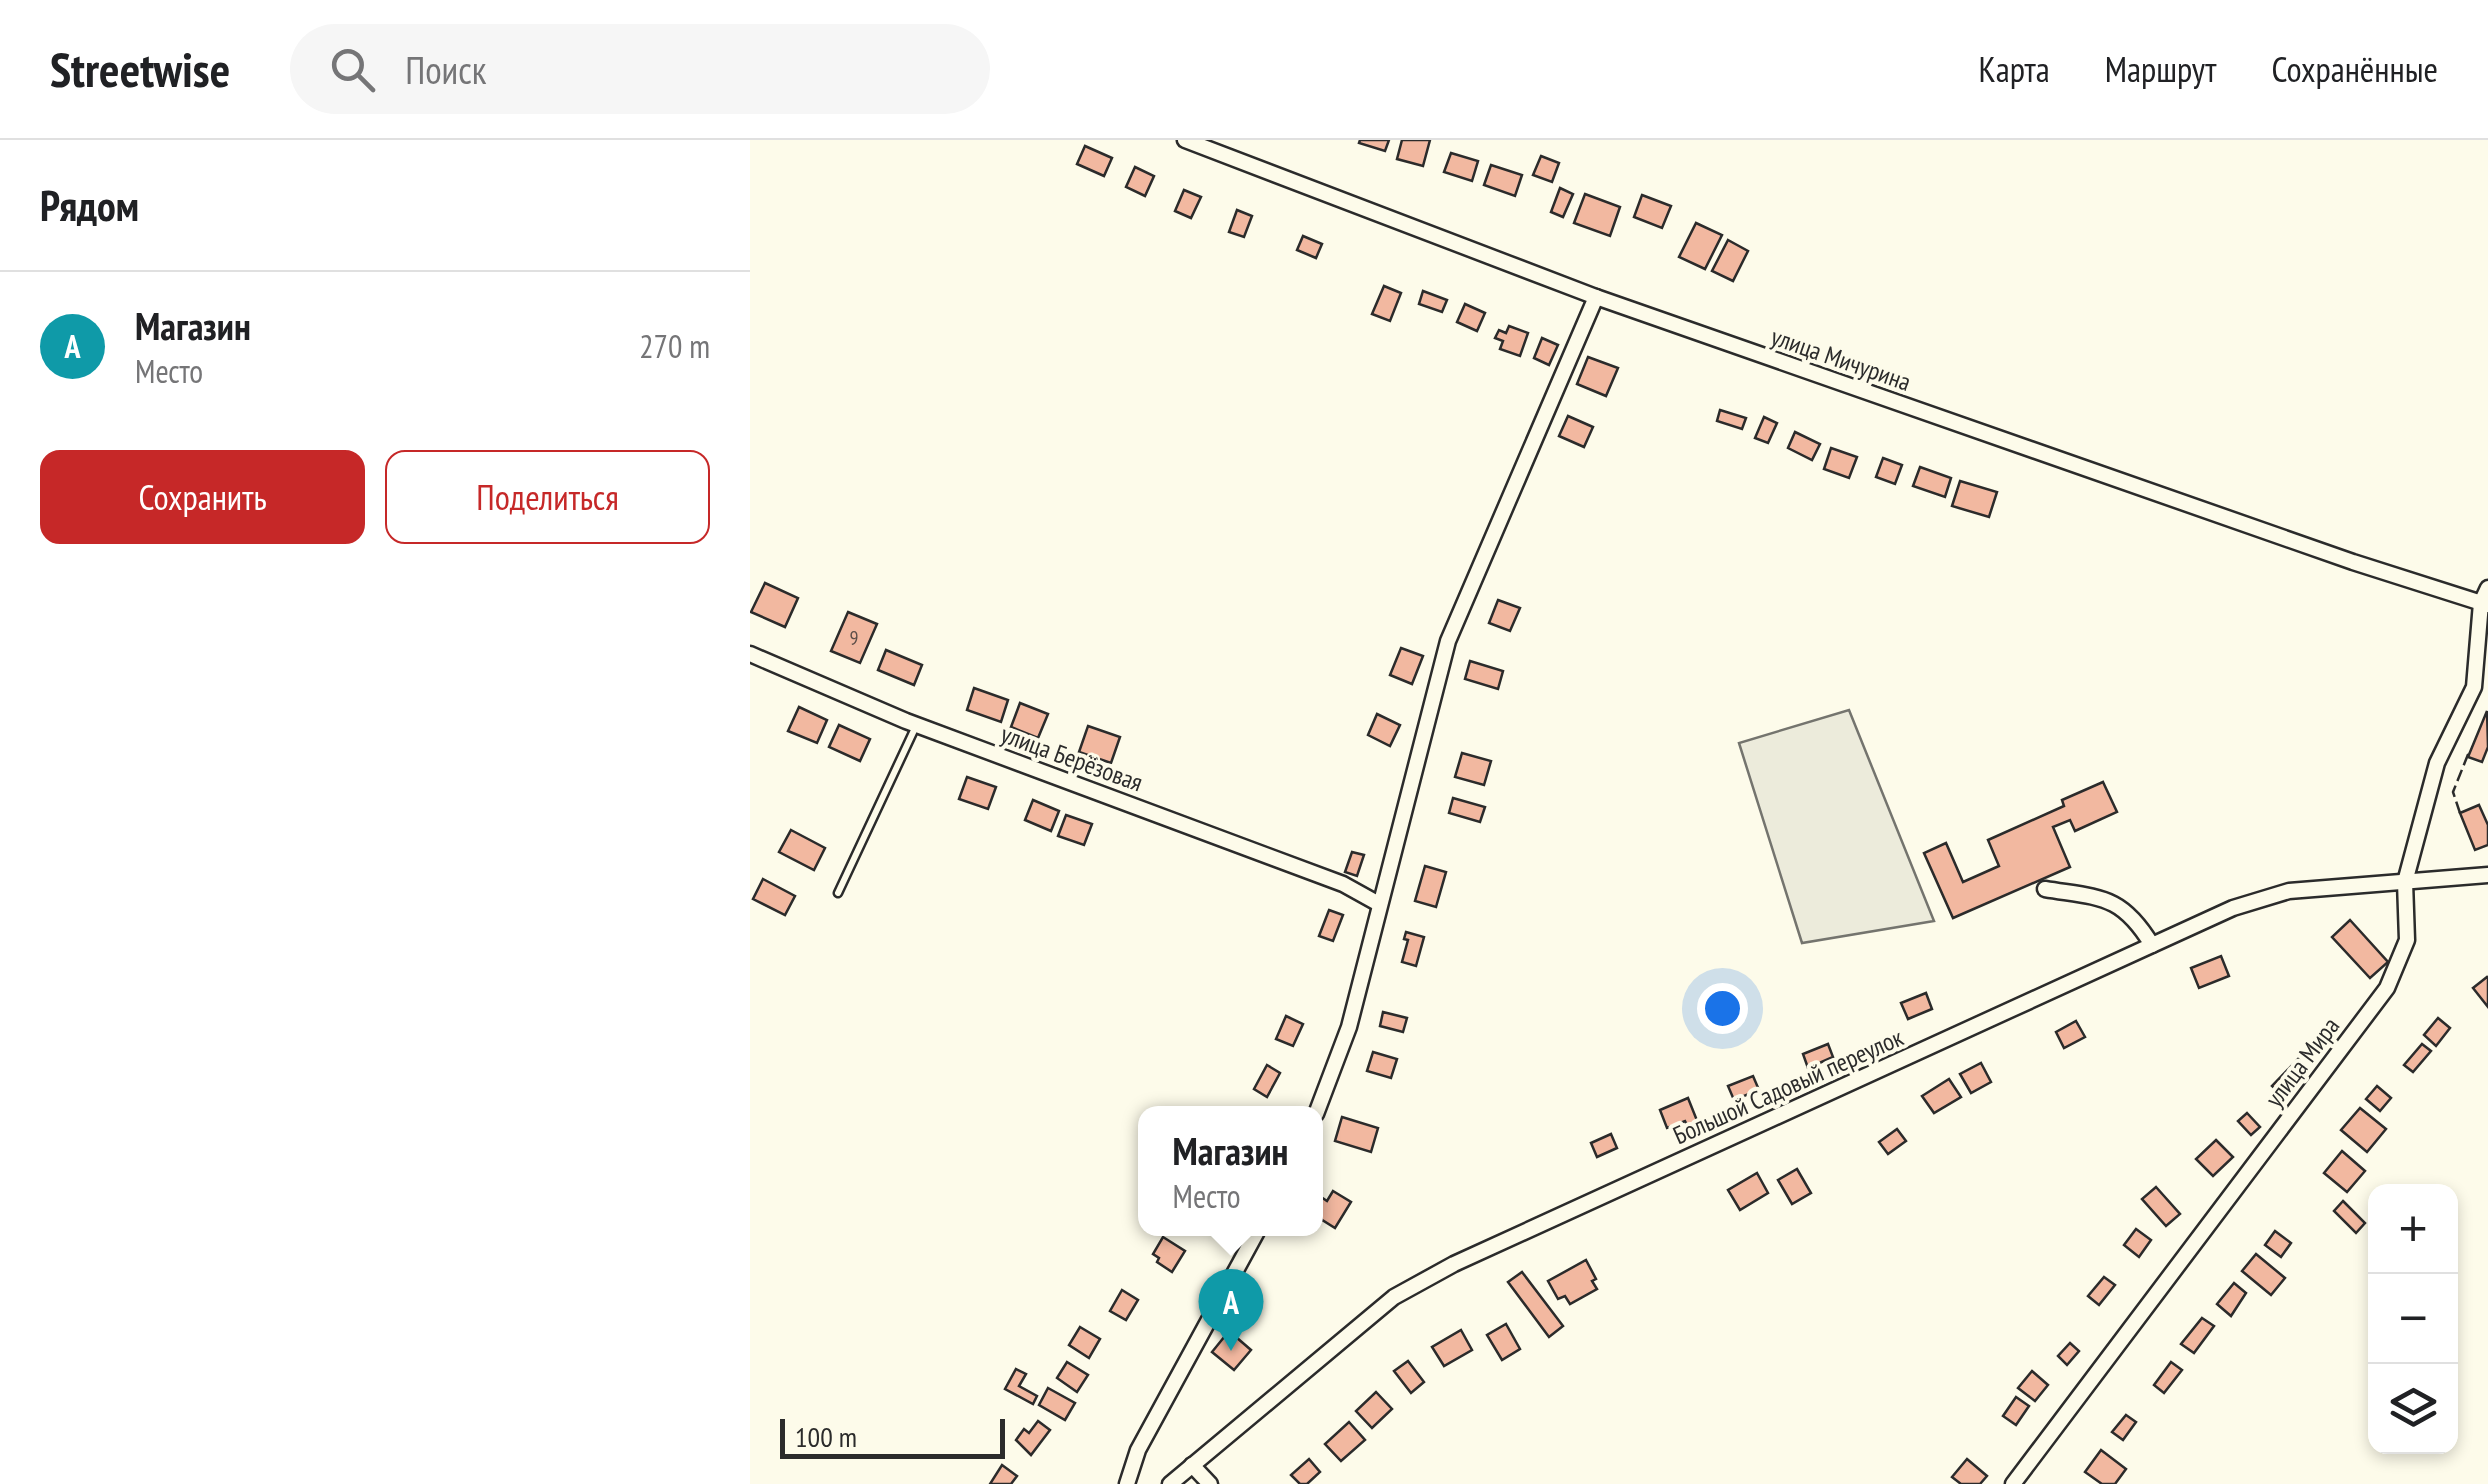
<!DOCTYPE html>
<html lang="ru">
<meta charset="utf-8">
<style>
:root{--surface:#fff;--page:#f6f6f6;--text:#202124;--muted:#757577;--line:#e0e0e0;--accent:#c62828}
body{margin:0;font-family:"PT Sans Narrow",sans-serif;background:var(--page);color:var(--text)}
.controls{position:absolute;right:30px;bottom:30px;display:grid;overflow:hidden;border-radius:20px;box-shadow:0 5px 15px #0003}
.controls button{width:90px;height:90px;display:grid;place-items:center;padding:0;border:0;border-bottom:2px solid var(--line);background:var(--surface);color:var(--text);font:50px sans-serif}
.scale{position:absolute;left:30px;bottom:25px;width:225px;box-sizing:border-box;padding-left:10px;border:5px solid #2b2b2b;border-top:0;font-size:28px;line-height:35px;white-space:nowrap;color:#2b2b2b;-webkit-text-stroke:8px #fdfbea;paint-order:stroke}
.you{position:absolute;left:972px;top:868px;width:35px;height:35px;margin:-25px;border:8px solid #fff;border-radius:50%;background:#1a73e8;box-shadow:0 0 0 15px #1a73e833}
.badge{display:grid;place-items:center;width:65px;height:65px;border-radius:50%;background:var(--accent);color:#fff;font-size:32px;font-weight:700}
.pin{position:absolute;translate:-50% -82px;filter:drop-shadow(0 2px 5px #0008)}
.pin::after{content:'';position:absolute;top:52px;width:35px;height:30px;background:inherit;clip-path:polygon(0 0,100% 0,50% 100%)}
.popup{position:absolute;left:388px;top:966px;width:185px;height:130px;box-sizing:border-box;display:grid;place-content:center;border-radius:20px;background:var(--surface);filter:drop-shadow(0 2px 8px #0005);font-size:32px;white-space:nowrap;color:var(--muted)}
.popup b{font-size:38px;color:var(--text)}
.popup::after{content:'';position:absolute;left:50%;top:100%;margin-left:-20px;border:20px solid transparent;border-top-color:var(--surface)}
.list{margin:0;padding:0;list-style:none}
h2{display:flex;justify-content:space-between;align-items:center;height:130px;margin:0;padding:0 40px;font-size:42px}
h2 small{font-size:32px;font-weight:400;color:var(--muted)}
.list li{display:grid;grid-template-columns:65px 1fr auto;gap:30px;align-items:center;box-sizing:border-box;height:150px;padding:0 40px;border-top:2px solid var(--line)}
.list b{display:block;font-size:38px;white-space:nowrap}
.list p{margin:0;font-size:32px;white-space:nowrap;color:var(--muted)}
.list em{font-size:32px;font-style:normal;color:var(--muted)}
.actions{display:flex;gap:20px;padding:30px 40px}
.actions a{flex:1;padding:22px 0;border:2px solid var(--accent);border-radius:20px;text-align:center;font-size:35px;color:var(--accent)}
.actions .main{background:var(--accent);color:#fff}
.icon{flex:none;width:55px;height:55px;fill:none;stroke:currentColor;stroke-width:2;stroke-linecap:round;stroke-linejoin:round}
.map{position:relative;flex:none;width:1738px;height:1344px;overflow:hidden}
header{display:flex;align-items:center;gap:60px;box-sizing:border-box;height:140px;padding:0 50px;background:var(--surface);border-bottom:2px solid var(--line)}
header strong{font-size:48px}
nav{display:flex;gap:55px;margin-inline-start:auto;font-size:35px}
.search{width:700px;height:90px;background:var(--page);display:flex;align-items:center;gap:25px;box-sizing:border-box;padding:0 35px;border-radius:55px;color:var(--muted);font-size:38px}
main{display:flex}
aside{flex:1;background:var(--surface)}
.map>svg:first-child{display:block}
.green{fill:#ecebdb;stroke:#74746e;stroke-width:2.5}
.building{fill:#f2b8a0;stroke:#2b2b2b;stroke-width:2.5}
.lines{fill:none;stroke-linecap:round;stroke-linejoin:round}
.lane-casing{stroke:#2b2b2b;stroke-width:11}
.street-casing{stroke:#2b2b2b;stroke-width:19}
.lane{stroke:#fdfbea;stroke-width:6}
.street{stroke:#fdfbea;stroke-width:14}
.fence{stroke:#2b2b2b;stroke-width:2.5;stroke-dasharray:12 5;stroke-linecap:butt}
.labels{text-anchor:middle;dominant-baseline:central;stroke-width:8;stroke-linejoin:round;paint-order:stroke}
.number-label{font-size:20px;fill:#5d4e48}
.street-label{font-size:25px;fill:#2b2b2b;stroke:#fdfbea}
</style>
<header>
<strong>Streetwise</strong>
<div class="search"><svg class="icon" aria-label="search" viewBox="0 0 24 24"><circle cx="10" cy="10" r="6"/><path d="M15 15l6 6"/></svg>Поиск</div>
<nav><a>Карта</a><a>Маршрут</a><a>Сохранённые</a></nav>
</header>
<main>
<aside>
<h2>Рядом<small></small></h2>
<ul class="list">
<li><span class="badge" style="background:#0f9aa8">A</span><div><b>Магазин</b><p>Место</p></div><em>270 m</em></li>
</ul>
<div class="actions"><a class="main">Сохранить</a><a>Поделиться</a></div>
</aside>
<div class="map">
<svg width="1738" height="1344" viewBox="0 0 1738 1344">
<rect width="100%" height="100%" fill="#fdfbea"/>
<path class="green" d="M1099 570 1184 781 1052 803 989 603Z"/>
<g class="building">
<path d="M610 0H639L635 11 609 3Z"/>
<path d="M652 0H680L673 26 647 19Z"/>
<path d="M335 6 362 18 354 36 327 24Z"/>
<path d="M701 13 728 21 722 41 694 32Z"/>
<path d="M791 16 809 23 802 42 783 35Z"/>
<path d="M741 25 772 35 765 56 734 45Z"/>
<path d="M385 27 404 36 395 56 376 47Z"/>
<path d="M810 48 823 54 813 77 801 72Z"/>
<path d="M434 50 451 57 441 78 425 71Z"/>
<path d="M835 54 870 67 860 96 824 83Z"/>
<path d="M892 55 921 66 912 88 884 77Z"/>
<path d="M487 70 502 76 494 97 479 92Z"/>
<path d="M946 83 972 95 955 129 929 117Z"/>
<path d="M553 96 572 104 566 118 547 110Z"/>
<path d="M978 100 998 111 983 141 962 131Z"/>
<path d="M634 146 651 153 640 181 622 174Z"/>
<path d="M673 151 697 160 692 172 669 164Z"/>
<path d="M715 164 735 173 727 191 707 182Z"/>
<path d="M759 186 778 193 770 216 750 209 753 201 745 198 749 190 756 193Z"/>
<path d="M792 198 808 205 799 225 784 218Z"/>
<path d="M838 217 868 228 856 256 827 244Z"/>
<path d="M970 270 996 278 992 289 967 281Z"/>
<path d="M818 276 843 287 834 307 809 296Z"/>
<path d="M1014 277 1027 283 1018 303 1005 298Z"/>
<path d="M1045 292 1070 304 1062 320 1038 308Z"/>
<path d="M1081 308 1107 317 1099 338 1074 329Z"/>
<path d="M1133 318 1152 325 1145 344 1126 337Z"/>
<path d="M1170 327 1201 338 1195 357 1163 346Z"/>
<path d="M1210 341 1247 352 1239 377 1202 366Z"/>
<path d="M15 443 48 458 35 487 1 472Z"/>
<path d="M748 460 770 468 760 491 739 483Z"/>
<path d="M98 472 127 484 110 523 81 511Z"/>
<path d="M651 508 673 516 662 544 640 535Z"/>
<path d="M136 510 172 525 164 545 128 530Z"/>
<path d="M720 521 753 531 748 549 715 539Z"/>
<path d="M224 548 258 560 251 582 217 570Z"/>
<path d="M270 563 298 574 288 598 261 587Z"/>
<path d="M49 567 77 580 67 603 38 591Z"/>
<path d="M1737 571 1738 607 1732 622 1718 617Z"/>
<path d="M627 574 650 585 640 606 618 595Z"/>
<path d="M89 585 120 599 110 621 79 607Z"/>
<path d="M338 586 370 597 361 623 329 612Z"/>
<path d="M712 613 741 621 734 645 705 637Z"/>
<path d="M217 637 246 647 238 669 209 659Z"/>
<path d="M1353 642 1367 672 1325 691 1320 680 1303 687 1320 727 1203 778 1174 713 1196 703 1213 742 1249 726 1238 700 1314 666 1312 660Z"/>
<path d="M703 658 735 667 730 682 699 673Z"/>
<path d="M283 660 309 671 301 691 275 680Z"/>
<path d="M1729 665 1738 685V705L1725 710 1710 673Z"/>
<path d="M316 675 342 684 334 705 308 696Z"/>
<path d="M41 690 75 708 64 730 29 712Z"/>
<path d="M602 712 614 715 607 736 595 732Z"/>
<path d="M675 726 696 732 686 767 665 761Z"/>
<path d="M13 739 45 756 35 775 3 759Z"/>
<path d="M579 770 593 775 583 801 569 796Z"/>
<path d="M1600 780 1638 822 1620 838 1582 797Z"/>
<path d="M656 792 674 797 666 826 652 822 658 800 654 799Z"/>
<path d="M1471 816 1479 836 1449 848 1441 828Z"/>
<path d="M1737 837 1738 838V867L1723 848Z"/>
<path d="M1176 853 1182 869 1158 879 1151 863Z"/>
<path d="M633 872 657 878 653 892 630 886Z"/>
<path d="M536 876 553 884 543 906 526 899Z"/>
<path d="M1688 878 1700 888 1686 906 1674 895Z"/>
<path d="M1326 881 1335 897 1314 908 1306 892Z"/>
<path d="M1078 904 1083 917 1058 928 1053 914Z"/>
<path d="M1672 904 1681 911 1663 932 1654 925Z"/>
<path d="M623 912 647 919 641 938 617 931Z"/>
<path d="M1548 919 1559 930 1534 957 1522 946Z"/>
<path d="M1231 923 1241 942 1221 953 1210 934Z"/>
<path d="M517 925 530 933 517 957 504 949Z"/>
<path d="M1003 936 1009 950 984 960 978 946Z"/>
<path d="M1199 939 1211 957 1184 973 1172 956Z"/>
<path d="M1627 946 1641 958 1630 971 1616 959Z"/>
<path d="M938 958 948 983 938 987 935 981 917 988 910 970Z"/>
<path d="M1610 968 1636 989 1617 1012 1591 990Z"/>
<path d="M1497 973 1510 987 1501 995 1488 981Z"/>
<path d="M592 977 628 988 621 1012 585 1001Z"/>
<path d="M1147 989 1156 1001 1138 1014 1129 1002Z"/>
<path d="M861 994 867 1008 847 1017 841 1003Z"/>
<path d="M1466 1000 1483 1017 1463 1036 1446 1019Z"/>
<path d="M1592 1011 1615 1031 1597 1052 1574 1033Z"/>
<path d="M1047 1029 1061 1053 1042 1064 1028 1040Z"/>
<path d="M1007 1033 1018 1053 990 1070 978 1050Z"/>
<path d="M1406 1047 1430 1074 1416 1086 1392 1059Z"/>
<path d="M583 1051 601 1062 585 1088 566 1076 568 1055 577 1061Z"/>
<path d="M1593 1061 1615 1083 1606 1093 1584 1071Z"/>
<path d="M1386 1089 1401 1100 1389 1117 1374 1105Z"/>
<path d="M1525 1091 1541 1103 1531 1117 1515 1105Z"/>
<path d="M413 1097 435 1111 422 1132 407 1122 409 1118 403 1114Z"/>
<path d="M1506 1114 1535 1138 1521 1155 1492 1131Z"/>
<path d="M836 1120 846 1139 842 1141 847 1149 820 1164 815 1156 808 1159 798 1141Z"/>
<path d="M772 1132 813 1186 799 1197 758 1142Z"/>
<path d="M1354 1137 1365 1145 1349 1165 1338 1156Z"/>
<path d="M1484 1143 1496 1153 1481 1176 1467 1164Z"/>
<path d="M372 1150 388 1160 376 1180 360 1171Z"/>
<path d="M1452 1178 1464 1186 1444 1213 1431 1204Z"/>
<path d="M756 1184 770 1209 752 1220 737 1195Z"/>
<path d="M330 1187 350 1199 339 1218 319 1205Z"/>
<path d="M711 1190 722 1210 694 1226 682 1207Z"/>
<path d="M479 1191 501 1210 484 1230 462 1212Z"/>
<path d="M1320 1203 1329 1211 1317 1225 1308 1216Z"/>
<path d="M658 1221 674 1242 661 1253 644 1231Z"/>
<path d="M317 1222 338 1235 327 1252 307 1238Z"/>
<path d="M1421 1222 1432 1230 1414 1253 1404 1245Z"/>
<path d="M266 1229 276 1234 269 1246 287 1256 283 1264 255 1249Z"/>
<path d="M1282 1231 1298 1245 1285 1261 1268 1248Z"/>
<path d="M298 1248 325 1263 315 1280 289 1265Z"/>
<path d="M626 1252 642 1269 622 1288 606 1271Z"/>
<path d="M1266 1257 1279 1266 1266 1285 1253 1276Z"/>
<path d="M1376 1275 1386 1282 1373 1300 1362 1292Z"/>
<path d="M288 1281 300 1290 281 1315 266 1300 274 1289 279 1293Z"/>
<path d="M599 1282 615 1300 591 1321 575 1304Z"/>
<path d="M1351 1310 1376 1329 1365 1344H1352L1335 1332Z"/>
<path d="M559 1319 570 1332 557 1344H550L541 1335Z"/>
<path d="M1217 1319 1237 1336 1230 1344H1211L1202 1337Z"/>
<path d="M252 1325 267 1336 261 1344H240Z"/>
</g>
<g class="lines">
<defs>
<path id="lane" d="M88 753 166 586"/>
<g id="street">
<path d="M435 0 846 157 1603 422 1738 465"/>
<path d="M0 514 156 581 593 744 629 764"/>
<path d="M1295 749C1350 758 1371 754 1402 805"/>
<path d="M566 974 599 887 698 501 846 157"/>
<path d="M442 1325 460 1344"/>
<path d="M377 1344 388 1310 509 1088"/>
<path d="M420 1344 644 1157 704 1124 1483 768 1539 751 1738 735"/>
<path d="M1263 1344 1637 848 1657 800 1655 742 1687 623 1724 547 1731 463 1738 448"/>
</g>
</defs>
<use href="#lane" class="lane-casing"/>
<use href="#street" class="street-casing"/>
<use href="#lane" class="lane"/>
<use href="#street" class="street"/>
<path class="fence" d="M1710 673 1703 652 1719 612"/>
</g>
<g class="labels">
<g class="number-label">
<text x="104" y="498">9</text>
</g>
<g class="street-label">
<text transform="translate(1091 219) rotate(19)">улица Мичурина</text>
<text transform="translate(322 618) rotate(20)">улица Берёзовая</text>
<text transform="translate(1552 922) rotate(-53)">улица Мира</text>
<text transform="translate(1038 946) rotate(-24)">Большой Садовый переулок</text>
</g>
</g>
</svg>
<div class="controls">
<button>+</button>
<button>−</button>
<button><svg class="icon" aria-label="layers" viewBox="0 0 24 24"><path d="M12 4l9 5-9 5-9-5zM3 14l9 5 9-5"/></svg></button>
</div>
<div class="scale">100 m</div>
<div class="you"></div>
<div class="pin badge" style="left:481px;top:1211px;background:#0f9aa8">A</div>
<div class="popup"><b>Магазин</b>Место</div>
</div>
</main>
